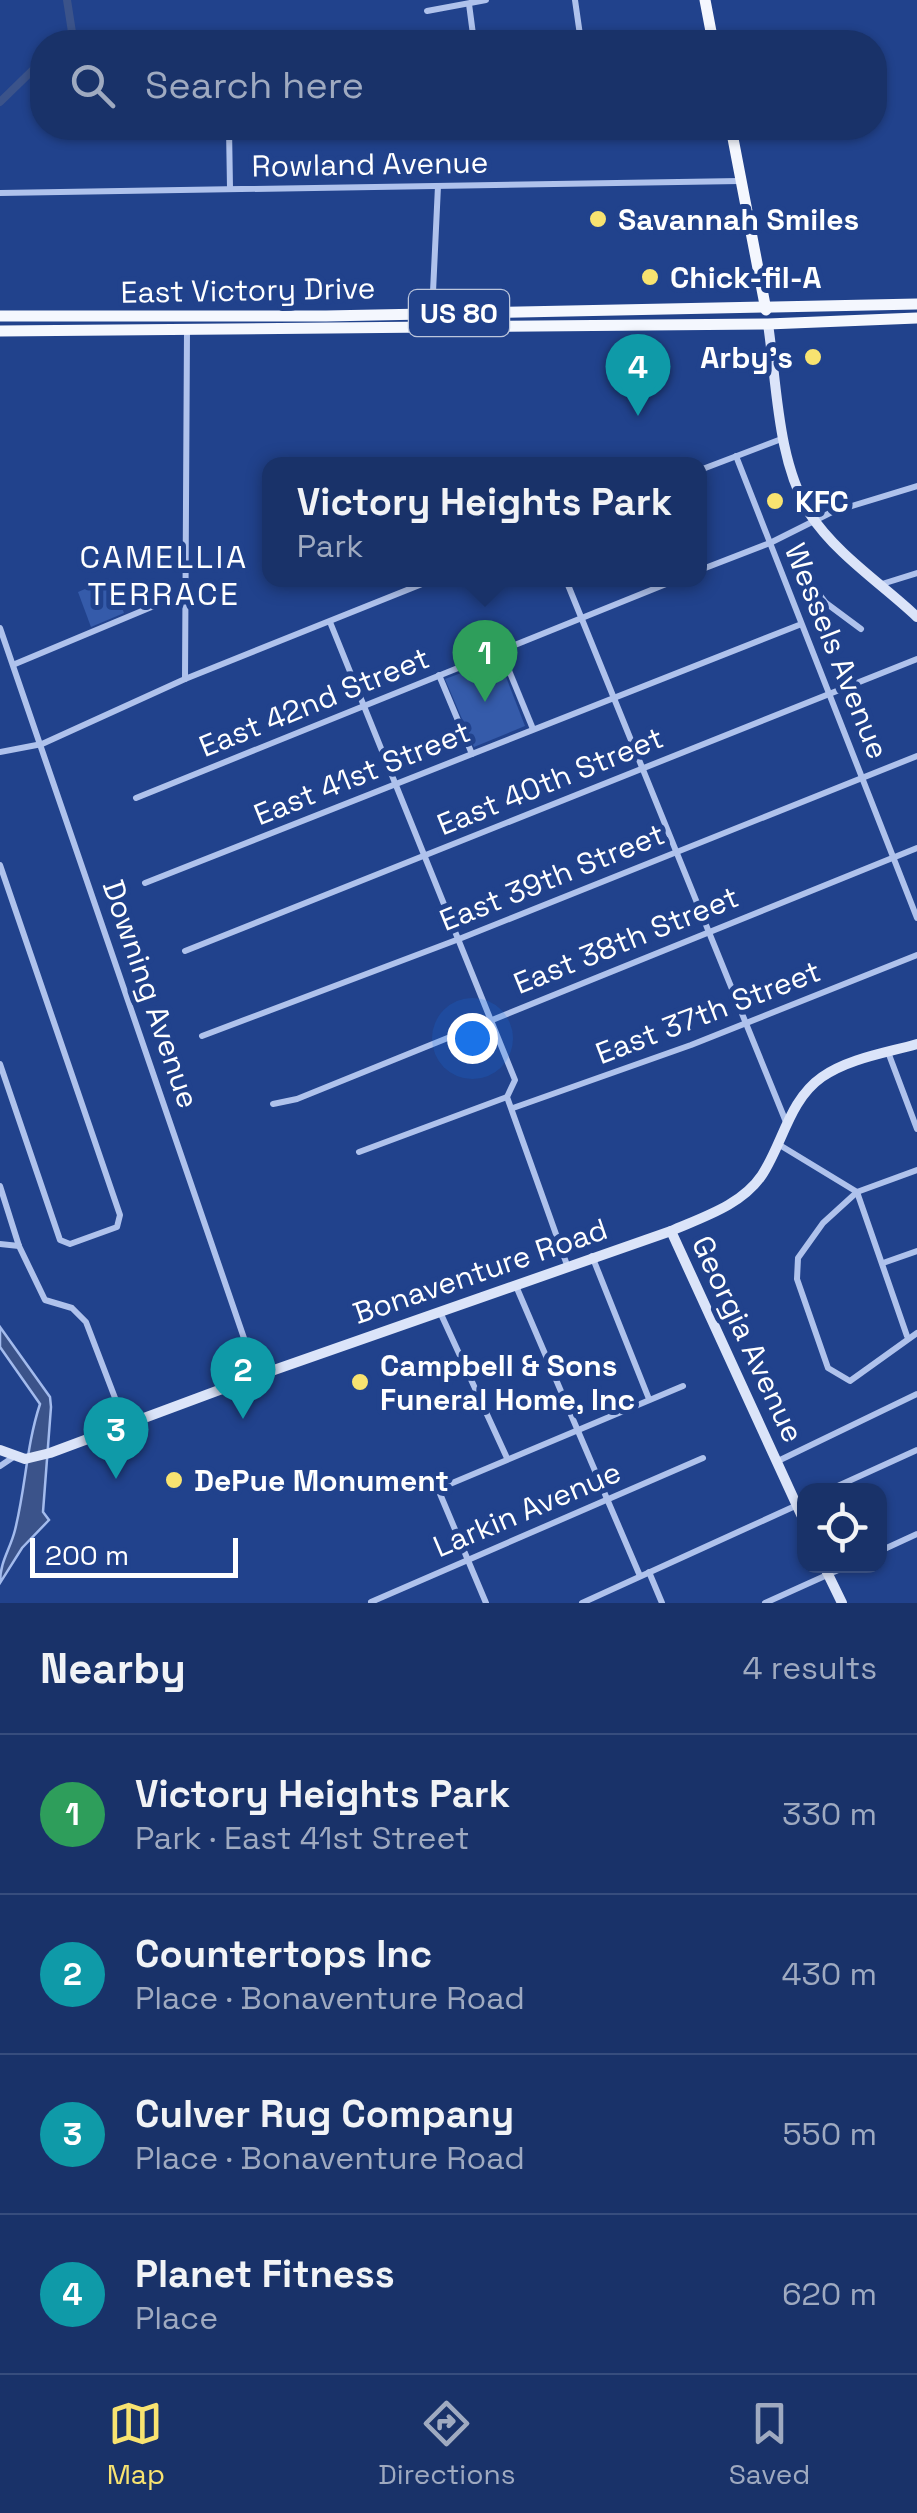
<!DOCTYPE html>
<meta charset="utf-8">
<style>
:root{--surface:#193269;--page:#223a6f;--text:#f1f3f6;--muted:#9faac0;--line:#374d7d;--accent:#f8e370}
body{margin:0;font-family:"Space Grotesk",sans-serif;background:var(--page);color:var(--text)}
.controls{position:absolute;right:30px;bottom:30px;display:grid;overflow:hidden;border-radius:20px;box-shadow:0 2px 8px #0004}
.controls button{width:90px;height:90px;display:grid;place-items:center;padding:0;border:0;border-bottom:2px solid var(--line);background:var(--surface);color:var(--text);font:50px sans-serif}
.scale{position:absolute;left:30px;bottom:25px;width:208px;box-sizing:border-box;padding-left:10px;border:5px solid #fff;border-top:0;font-size:28px;line-height:35px;white-space:nowrap;color:#fff;-webkit-text-stroke:8px #21428c;paint-order:stroke}
.you{position:absolute;left:472px;top:1038px;width:35px;height:35px;margin:-25px;border:8px solid #fff;border-radius:50%;background:#1a73e8;box-shadow:0 0 0 15px #1a73e833}
.badge{display:grid;place-items:center;width:65px;height:65px;border-radius:50%;background:var(--accent);color:#fff;font-size:32px;font-weight:700}
.pin{position:absolute;translate:-50% -82px;filter:drop-shadow(0 2px 5px #0008)}
.pin::after{content:'';position:absolute;top:52px;width:35px;height:30px;background:inherit;clip-path:polygon(0 0,100% 0,50% 100%)}
.popup{position:absolute;left:262px;top:457px;width:445px;height:130px;box-sizing:border-box;display:grid;place-content:center;border-radius:20px;background:var(--surface);filter:drop-shadow(0 2px 8px #0005);font-size:32px;white-space:nowrap;color:var(--muted)}
.popup b{font-size:38px;color:var(--text)}
.popup::after{content:'';position:absolute;left:50%;top:100%;margin-left:-20px;border:20px solid transparent;border-top-color:var(--surface)}
.list{margin:0;padding:0;list-style:none}
h2{display:flex;justify-content:space-between;align-items:center;height:130px;margin:0;padding:0 40px;font-size:42px}
h2 small{font-size:32px;font-weight:400;color:var(--muted)}
.list li{display:grid;grid-template-columns:65px 1fr auto;gap:30px;align-items:center;box-sizing:border-box;height:160px;padding:0 40px;border-top:2px solid var(--line)}
.list b{display:block;font-size:38px;white-space:nowrap}
.list p{margin:0;font-size:32px;white-space:nowrap;color:var(--muted)}
.list em{font-size:32px;font-style:normal;color:var(--muted)}
.icon{flex:none;width:55px;height:55px;fill:none;stroke:currentColor;stroke-width:2;stroke-linecap:round;stroke-linejoin:round}
.map{position:relative;flex:none;width:917px;height:1603px;overflow:hidden}
.search{position:absolute;background:var(--surface);box-shadow:0 2px 8px #0004;left:30px;right:30px;top:30px;height:110px;display:flex;align-items:center;gap:25px;box-sizing:border-box;padding:0 35px;border-radius:40px;color:var(--muted);font-size:38px}
.sheet{height:770px;background:var(--surface)}
nav{display:flex;justify-content:space-around;align-items:center;box-sizing:border-box;height:140px;border-top:2px solid var(--line);background:var(--surface);font-size:28px;color:var(--muted)}
nav a{display:grid;justify-items:center;gap:5px}
nav .on{color:var(--accent)}
.map>svg:first-child{display:block}
.green{fill:#355baa}
.water{fill:#3b538a;stroke:#a3bbed;stroke-width:2.5}
.lines{fill:none;stroke-linecap:round;stroke-linejoin:round}
.canal{stroke:#3b538a;stroke-width:8}
.street{stroke:#afc2ec;stroke-width:6}
.secondary{stroke:#dbe4f9;stroke-width:10}
.primary{stroke:#f4f7fe;stroke-width:11}
.poi-dot{fill:#f8e370;stroke:#21428c;stroke-width:4}
.labels{text-anchor:middle;dominant-baseline:central;stroke-width:10;stroke-linejoin:round;paint-order:stroke}
.shield{fill:#21428c;stroke:#bcc6dc;stroke-width:2.5}
.shield-label{font-size:28px;font-weight:bold;fill:#fff}
.street-label{font-size:30px;fill:#fff;stroke:#21428c}
.poi-label{font-size:30px;font-weight:bold;fill:#fff;stroke:#21428c;text-anchor:start}
.neighbourhood-label{font-size:32px;letter-spacing:2.5px;fill:#fff;stroke:#21428c}
</style>
<div class="map">
<svg width="917" height="1603" viewBox="0 0 917 1603">
<rect width="100%" height="100%" fill="#21428c"/>
<g class="green">
<path d="M111 578 124 613 91 627 78 592Z"/>
<path d="M499 659 525 726 474 747 445 679Z"/>
</g>
<path class="water" d="M0 1327 50 1397 51 1407 43 1512 49 1520 22 1548 0 1583C0 1561 10 1550 15 1530 26 1486 26 1447 40 1404L0 1347Z"/>
<g class="lines">
<g class="canal">
<path d="M61 42 72 32 67 0"/>
<path d="M0 102 42 61"/>
</g>
<g class="street">
<path d="M575 0 581 42"/>
<path d="M469 4 474 42"/>
<path d="M427 11 486 0"/>
<path d="M229 128 230 188"/>
<path d="M0 193 740 181"/>
<path d="M432 313 438 186"/>
<path d="M736 456 917 918"/>
<path d="M700 470 784 438"/>
<path d="M700 570 770 543 832 512 917 486"/>
<path d="M566 580 786 1122"/>
<path d="M882 584 917 573"/>
<path d="M812 585 826 603 861 629"/>
<path d="M330 622 515 1080 507 1097 567 1265"/>
<path d="M0 628 257 1376"/>
<path d="M501 651 533 729"/>
<path d="M15 664 185 593"/>
<path d="M439 675 472 754"/>
<path d="M185 679 187 330"/>
<path d="M0 752 42 744 185 679 432 580"/>
<path d="M136 798 676 580"/>
<path d="M0 865 120 1215 117 1227 70 1244 60 1240 0 1064"/>
<path d="M145 883 799 625"/>
<path d="M185 951 917 659"/>
<path d="M202 1036 459 939 917 756"/>
<path d="M888 1052 917 1129"/>
<path d="M273 1104 297 1099 917 848"/>
<path d="M513 1108 691 1045 917 955"/>
<path d="M778 1144 857 1192 907 1336"/>
<path d="M359 1152 507 1097"/>
<path d="M917 1170 857 1192 823 1223 798 1258 797 1279 828 1368 850 1381 917 1333"/>
<path d="M0 1186 19 1246 45 1300 72 1308 86 1322 125 1424"/>
<path d="M0 1244 19 1246"/>
<path d="M592 1256 649 1399"/>
<path d="M883 1263 917 1251"/>
<path d="M516 1286 640 1576"/>
<path d="M440 1312 507 1458"/>
<path d="M778 1461 917 1394"/>
<path d="M0 1466 12 1458"/>
<path d="M829 1490 917 1450"/>
<path d="M880 1551 917 1534"/>
<path d="M649 1572 662 1603"/>
<path d="M371 1602 703 1458"/>
<path d="M486 1603 438 1489 683 1386"/>
<path d="M582 1603 804 1502"/>
<path d="M765 1603 847 1566"/>
</g>
<g class="secondary">
<path d="M768 324C777 385 777 461 810 514 836 554 882 584 917 617"/>
<path d="M671 1231 804 1521"/>
<path d="M0 1450 25 1459 50 1453 257 1376 671 1231C703 1217 742 1205 762 1175 783 1143 789 1100 822 1077 850 1058 886 1053 917 1044"/>
<path d="M824 1566 842 1603"/>
</g>
<g class="primary">
<path d="M705 0 713 42"/>
<path d="M731 128 766 310"/>
<path d="M0 316H326L917 304"/>
<path d="M0 331 768 324 917 318"/>
</g>
</g>
<g class="poi-dot">
<circle cx="598" cy="219" r="10"/>
<circle cx="650" cy="277" r="10"/>
<circle cx="813" cy="357" r="10"/>
<circle cx="775" cy="501" r="10"/>
<circle cx="360" cy="1382" r="10"/>
<circle cx="174" cy="1480" r="10"/>
</g>
<g class="labels">
<rect class="shield" x="409" y="290" width="100" height="46" rx="8"/>
<g class="shield-label">
<text x="459" y="313">US 80</text>
</g>
<g class="street-label">
<text transform="translate(370 164) rotate(-1)">Rowland Avenue</text>
<text transform="translate(248 290) rotate(-1)">East Victory Drive</text>
<text transform="translate(837 651) rotate(68)">Wessels Avenue</text>
<text transform="translate(314 702) rotate(-22)">East 42nd Street</text>
<text transform="translate(362 773) rotate(-22)">East 41st Street</text>
<text transform="translate(550 781) rotate(-22)">East 40th Street</text>
<text transform="translate(552 877) rotate(-22)">East 39th Street</text>
<text transform="translate(626 940) rotate(-22)">East 38th Street</text>
<text transform="translate(151 994) rotate(71)">Downing Avenue</text>
<text transform="translate(708 1012) rotate(-21)">East 37th Street</text>
<text transform="translate(480 1271) rotate(-19)">Bonaventure Road</text>
<text transform="translate(748 1339) rotate(65)">Georgia Avenue</text>
<text transform="translate(527 1509) rotate(-23)">Larkin Avenue</text>
</g>
<g class="poi-label">
<text x="618" y="219">Savannah Smiles</text>
<text x="670" y="277">Chick-fil-A</text>
<text x="793" y="357" text-anchor="end">Arby's</text>
<text x="795" y="501">KFC</text>
<text x="380" y="1365">Campbell &amp; Sons<tspan x="380" dy="34">Funeral Home, Inc</tspan></text>
<text x="194" y="1480">DePue Monument</text>
</g>
<g class="neighbourhood-label">
<text x="164" y="557">CAMELLIA<tspan x="164" dy="37">TERRACE</tspan></text>
</g>
</g>
</svg>
<div class="controls">
<button><svg class="icon" aria-label="locate" viewBox="0 0 24 24"><circle cx="12" cy="12" r="6"/><path d="M12 2v4M12 18v4M2 12h4M18 12h4"/></svg></button>
</div>
<div class="scale">200 m</div>
<div class="you"></div>
<div class="pin badge" style="left:485px;top:702px;background:#2e9e5b">1</div>
<div class="popup"><b>Victory Heights Park</b>Park</div>
<div class="pin badge" style="left:243px;top:1419px;background:#0f9aa8">2</div>
<div class="pin badge" style="left:116px;top:1479px;background:#0f9aa8">3</div>
<div class="pin badge" style="left:638px;top:416px;background:#0f9aa8">4</div>
<div class="search"><svg class="icon" aria-label="search" viewBox="0 0 24 24"><circle cx="10" cy="10" r="6"/><path d="M15 15l6 6"/></svg>Search here</div>
</div>
<section class="sheet">
<h2>Nearby<small>4 results</small></h2>
<ul class="list">
<li><span class="badge" style="background:#2e9e5b">1</span><div><b>Victory Heights Park</b><p>Park · East 41st Street</p></div><em>330 m</em></li>
<li><span class="badge" style="background:#0f9aa8">2</span><div><b>Countertops Inc</b><p>Place · Bonaventure Road</p></div><em>430 m</em></li>
<li><span class="badge" style="background:#0f9aa8">3</span><div><b>Culver Rug Company</b><p>Place · Bonaventure Road</p></div><em>550 m</em></li>
<li><span class="badge" style="background:#0f9aa8">4</span><div><b>Planet Fitness</b><p>Place</p></div><em>620 m</em></li>
</ul>
</section>
<nav>
<a class="on"><svg class="icon" aria-label="map" viewBox="0 0 24 24"><path d="M3 6l6-2 6 2 6-2v14l-6 2-6-2-6 2zM9 4v14M15 6v14"/></svg>Map</a>
<a><svg class="icon" aria-label="directions" viewBox="0 0 24 24"><path d="M12 3l9 9-9 9-9-9zM9 14v-3h6M13 9l2 2-2 2"/></svg>Directions</a>
<a><svg class="icon" aria-label="saved" viewBox="0 0 24 24"><path d="M7 4h10v16l-5-4-5 4z"/></svg>Saved</a>
</nav>
